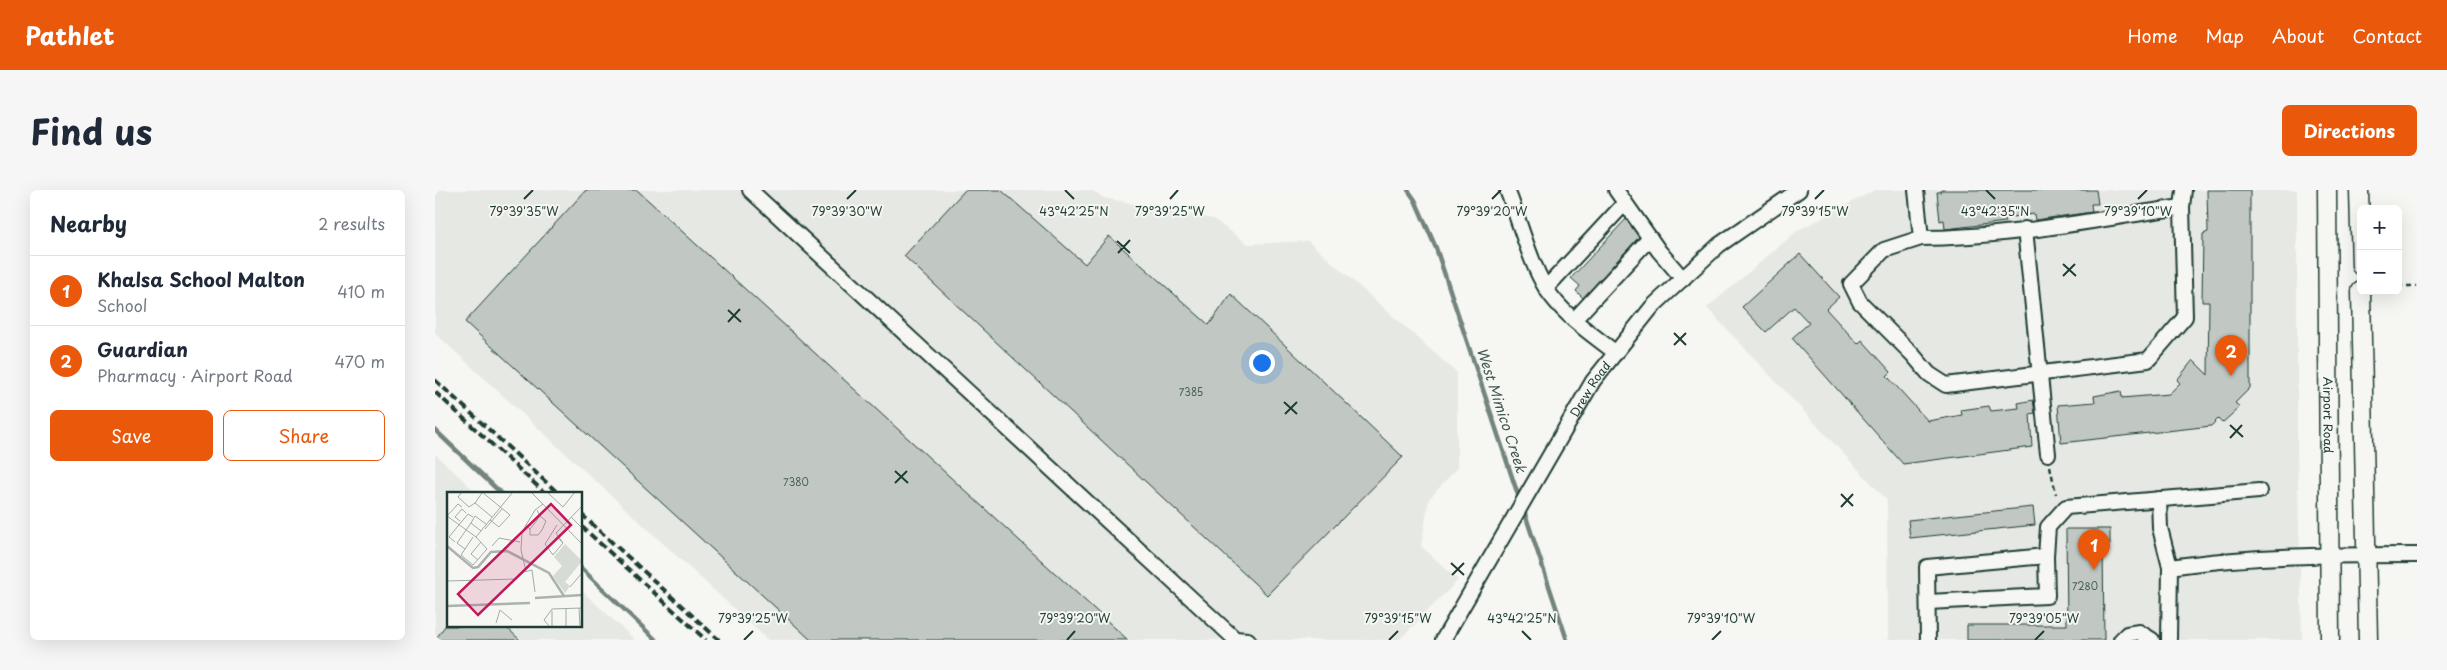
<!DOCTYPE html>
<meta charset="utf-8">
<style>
:root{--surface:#fff;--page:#f6f6f7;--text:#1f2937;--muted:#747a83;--line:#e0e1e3;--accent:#ea580c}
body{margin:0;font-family:"Playpen Sans",sans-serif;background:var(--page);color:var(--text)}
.controls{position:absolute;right:15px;top:15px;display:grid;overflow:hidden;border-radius:8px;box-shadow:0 5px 20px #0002}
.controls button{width:45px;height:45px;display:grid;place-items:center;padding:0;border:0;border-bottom:1px solid var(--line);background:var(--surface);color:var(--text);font:25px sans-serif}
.you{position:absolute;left:826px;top:172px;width:18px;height:18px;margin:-12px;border:4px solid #fff;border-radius:50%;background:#1a73e8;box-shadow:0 0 0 8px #1a73e833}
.badge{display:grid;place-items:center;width:32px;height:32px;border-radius:50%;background:var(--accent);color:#fff;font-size:16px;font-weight:700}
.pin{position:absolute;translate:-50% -41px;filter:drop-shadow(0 1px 2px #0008)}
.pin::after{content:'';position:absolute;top:26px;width:18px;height:15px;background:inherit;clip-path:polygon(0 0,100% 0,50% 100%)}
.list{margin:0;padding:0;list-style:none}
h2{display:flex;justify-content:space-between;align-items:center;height:65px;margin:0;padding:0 20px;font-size:21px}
h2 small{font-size:16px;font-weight:400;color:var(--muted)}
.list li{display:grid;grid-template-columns:32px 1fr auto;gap:15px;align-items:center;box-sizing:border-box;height:70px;padding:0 20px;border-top:1px solid var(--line)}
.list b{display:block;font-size:19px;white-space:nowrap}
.list p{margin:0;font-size:16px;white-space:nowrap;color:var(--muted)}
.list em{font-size:16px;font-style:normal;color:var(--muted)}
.actions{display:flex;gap:10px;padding:15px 20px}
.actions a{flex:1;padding:11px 0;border:1px solid var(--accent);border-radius:8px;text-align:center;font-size:18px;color:var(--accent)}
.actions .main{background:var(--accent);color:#fff}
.map{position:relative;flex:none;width:1982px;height:450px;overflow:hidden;border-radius:8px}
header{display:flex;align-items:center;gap:30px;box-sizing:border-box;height:70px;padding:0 25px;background:var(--accent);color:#fff}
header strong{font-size:24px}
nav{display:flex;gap:28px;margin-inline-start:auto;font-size:18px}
.intro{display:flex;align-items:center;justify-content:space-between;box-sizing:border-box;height:120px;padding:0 30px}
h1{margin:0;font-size:35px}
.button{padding:12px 22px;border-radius:8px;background:var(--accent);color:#fff;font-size:18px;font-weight:700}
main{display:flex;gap:30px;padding:0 30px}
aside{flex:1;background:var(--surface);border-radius:8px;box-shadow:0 5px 20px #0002}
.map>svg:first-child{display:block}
.built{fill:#e6e8e4}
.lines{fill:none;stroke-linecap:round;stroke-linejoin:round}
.stream{stroke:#72847d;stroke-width:4.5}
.building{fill:#c1c8c3;stroke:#1f3d34}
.minor-casing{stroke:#1f3d34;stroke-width:18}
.major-casing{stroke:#1f3d34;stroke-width:21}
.path{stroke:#1f3d34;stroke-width:2.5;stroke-dasharray:5 4;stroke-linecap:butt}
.minor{stroke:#f6f6f2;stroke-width:14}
.major{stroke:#f6f6f2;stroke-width:18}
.rail{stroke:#1f3d34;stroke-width:4;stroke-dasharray:8 4;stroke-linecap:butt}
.ticks{fill:none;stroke:#1f3d34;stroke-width:2}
.labels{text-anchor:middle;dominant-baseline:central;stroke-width:4;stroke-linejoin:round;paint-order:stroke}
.number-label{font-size:10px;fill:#486058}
.street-label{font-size:12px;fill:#1f3d34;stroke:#f6f6f2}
.water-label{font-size:14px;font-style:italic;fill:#425a52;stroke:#f6f6f2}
.inset-river{fill:none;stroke:#aab3ae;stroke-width:2.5}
.inset-road{fill:none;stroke:#a0aca6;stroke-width:1}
.view{fill:#c2185b;fill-opacity:0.15;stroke:#c2185b;stroke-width:2.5}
.inset-edge{fill:none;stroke:#1f3d34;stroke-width:2.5}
.ticks-label{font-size:12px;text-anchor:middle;fill:#1f3d34;stroke:#f6f6f2;stroke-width:4;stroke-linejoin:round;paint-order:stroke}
</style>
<header>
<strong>Pathlet</strong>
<nav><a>Home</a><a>Map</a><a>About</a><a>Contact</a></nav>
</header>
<div class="intro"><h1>Find us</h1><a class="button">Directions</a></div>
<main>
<aside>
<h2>Nearby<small>2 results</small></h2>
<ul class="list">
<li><span class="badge">1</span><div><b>Khalsa School Malton</b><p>School</p></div><em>410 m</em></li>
<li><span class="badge">2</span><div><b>Guardian</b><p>Pharmacy · Airport Road</p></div><em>470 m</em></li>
</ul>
<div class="actions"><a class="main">Save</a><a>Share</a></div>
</aside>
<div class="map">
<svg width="1982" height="450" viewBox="0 0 1982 450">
<rect width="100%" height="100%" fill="#f6f6f2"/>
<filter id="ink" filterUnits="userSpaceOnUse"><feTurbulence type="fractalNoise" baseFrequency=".02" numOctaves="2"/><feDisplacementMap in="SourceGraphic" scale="10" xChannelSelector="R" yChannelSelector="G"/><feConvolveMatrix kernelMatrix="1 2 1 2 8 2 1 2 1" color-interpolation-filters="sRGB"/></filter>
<g filter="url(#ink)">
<g class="built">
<path d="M0 0H657L669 8 778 29 813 54 873 51 1022 183V278L994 309 986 356 1023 390 964 450H333L0 143Z"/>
<path d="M1440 0H1862V261L1867 450H1453L1452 310 1272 118 1362 41Z"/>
<path d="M0 264 43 304H14V436H146V400L200 450H0Z"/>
</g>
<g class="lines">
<g class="stream">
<path d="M973 0 980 10 1001 58 1085 311"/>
<path d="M0 240 67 304"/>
<path d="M1088 318 1132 450"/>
<path d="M146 378 221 450"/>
</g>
</g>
<g class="building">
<path d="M151 0H202L693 450H376L30 132Z"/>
<path d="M530 0H566L650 74 674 46 774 135 796 104 968 267 832 405 469 66Z"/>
<path d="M1506 0H1661L1663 14H1656L1657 22 1600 30 1599 24 1570 28 1571 32 1510 39 1509 30 1505 31 1502 2H1506Z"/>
<path d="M1772 0H1815V198L1800 213 1805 217 1787 233 1783 229 1776 236 1626 253 1623 215 1660 212 1659 206 1686 201 1687 208 1734 204 1745 193 1742 190 1758 170 1773 185 1774 112H1767L1768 44 1773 42Z"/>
<path d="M1191 29 1204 47 1148 108 1141 101 1145 96 1136 88Z"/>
<path d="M1365 64 1404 107 1391 119 1423 154 1427 150 1456 182 1452 186 1493 231 1527 225 1526 220 1554 216 1556 221 1584 218 1583 213 1598 210 1600 223 1595 224 1597 257 1468 274 1357 148 1374 133 1359 117 1331 142 1307 117Z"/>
<path d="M1598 317 1600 335 1475 348 1473 330Z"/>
<path d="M1631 339H1675V355H1668L1669 450H1532V435H1632Z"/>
<path d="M10 436H70L85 450H0Z"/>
</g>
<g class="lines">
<defs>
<g id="minor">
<path d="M315 0 800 449 813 450"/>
<path d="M1072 0C1085 31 1097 82 1117 107 1135 130 1158 145 1181 163"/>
<path d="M1181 0 1224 61 1248 89"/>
<path d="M1481 0 1486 48C1572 48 1662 29 1747 17L1749 0"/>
<path d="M1590 39 1613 264"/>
<path d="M1486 48 1449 60 1416 94 1425 112 1478 165 1494 184 1511 195 1713 170 1750 127 1747 17"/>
<path d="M1111 98 1190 13"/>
<path d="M1139 130 1215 48"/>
<path d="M1724 309 1725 338 1735 377"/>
<path d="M1493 412 1612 406 1611 366"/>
<path id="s1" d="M1008 450 1158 191 1217 117 1284 55 1364 0"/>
<path d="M1493 450 1492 377 1611 366 1613 337 1631 317 1824 301"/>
<path d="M1686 450 1692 444 1704 442 1717 450"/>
<path d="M1734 450 1735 377C1817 365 1899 365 1982 365"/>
</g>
<g id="major">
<path id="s2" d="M1892 0 1895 450"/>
<path d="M1924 0 1926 76"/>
<path d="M1926 101 1933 450"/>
</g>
</defs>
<use href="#minor" class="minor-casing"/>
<use href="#major" class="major-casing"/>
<g class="path">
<path d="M1963 96H1982"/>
<path d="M1615 276 1621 304"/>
</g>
<use href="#minor" class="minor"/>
<use href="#major" class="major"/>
<g class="rail">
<path d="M0 190 124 304"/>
<path d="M0 202 111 304"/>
<path d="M146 324 284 450"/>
<path d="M146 336 271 450"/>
</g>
</g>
</g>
<path class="ticks" d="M630 0 639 9M1551 0 1560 9M89 9 98 0M412 9 421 0M735 9 743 0M1057 9 1066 0M1380 9 1389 0M1703 9 1712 0M682 51 695 63M683 63 695 50M1628 74 1641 86M1628 86 1640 74M293 120 306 132M293 132 305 119M1239 143 1251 155M1239 155 1251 143M849 212 862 224M850 224 862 212M1795 235 1808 247M1795 248 1807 235M460 281 473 293M460 293 472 281M1406 304 1418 316M1406 317 1418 304M1016 373 1029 385M1017 385 1029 373M1087 441 1096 450M309 450 318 441M632 450 640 441M954 450 963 441M1277 450 1286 441M1600 450 1609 441"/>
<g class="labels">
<g class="number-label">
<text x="756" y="201">7385</text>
<text x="361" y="291">7380</text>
<text x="1650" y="395">7280</text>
</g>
<g class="street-label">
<text stroke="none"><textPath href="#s1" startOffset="291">Drew Road</textPath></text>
<text stroke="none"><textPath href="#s2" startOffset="225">Airport Road</textPath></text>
</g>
<g class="water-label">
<text transform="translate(1067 220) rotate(72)">West Mimico Creek</text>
</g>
</g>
<g transform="translate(12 302)">
<rect width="135" height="135" fill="#f6f6f2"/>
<path d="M118 52 135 69 118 90 123 94 118 101 106 84 115 74 107 65Z" fill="#d6dbd6"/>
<path class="inset-river" d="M0 54 26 76 31 75 44 60 60 59 102 81 117 104M88 106 135 103M0 114 83 111"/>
<path class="inset-road" d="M15 0 11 5 22 15 28 11M35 0 63 23 52 35 43 28M84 0 135 52M100 0 116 15 128 0M35 1 28 11 45 25M0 24 29 45 66 0M0 24 11 12 15 15M124 25 135 36M13 29 8 25 15 17 19 21M78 33 83 37 87 32 93 24 90 18M110 33 98 52 106 63 116 51M38 37 55 17M83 37V43H91L95 38 99 29 93 24M34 39 24 31 28 24 39 32M26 45 14 63 26 73 40 57 29 45M112 47 116 51 109 41 135 14M8 50 2 45 21 22 26 25M45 54 52 46 73 50M18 57 10 51 24 31M31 68 24 62 34 50M79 79 74 58 75 40 88 18 96 12M0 89 69 87 77 80 85 78 88 100M123 95 135 81M119 116V135M132 116 133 135M105 119V135M49 131 53 118 65 128M30 135H47M103 135 97 128 105 117 135 116"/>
<path class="view" d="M104 12 124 33 31 123 11 102Z"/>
<rect width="135" height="135" class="inset-edge"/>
</g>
<g class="ticks-label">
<text x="639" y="26">43°42'25"N</text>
<text x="1560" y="26">43°42'35"N</text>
<text x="89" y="26">79°39'35"W</text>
<text x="412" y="26">79°39'30"W</text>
<text x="735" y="26">79°39'25"W</text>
<text x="1057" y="26">79°39'20"W</text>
<text x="1380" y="26">79°39'15"W</text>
<text x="1703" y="26">79°39'10"W</text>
<text x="318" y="433">79°39'25"W</text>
<text x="640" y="433">79°39'20"W</text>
<text x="963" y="433">79°39'15"W</text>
<text x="1286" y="433">79°39'10"W</text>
<text x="1609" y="433">79°39'05"W</text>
<text x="1087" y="433">43°42'25"N</text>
</g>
</svg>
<div class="controls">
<button>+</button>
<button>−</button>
</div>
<div class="you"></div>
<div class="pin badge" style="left:1659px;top:380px">1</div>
<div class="pin badge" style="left:1796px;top:186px">2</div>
</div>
</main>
